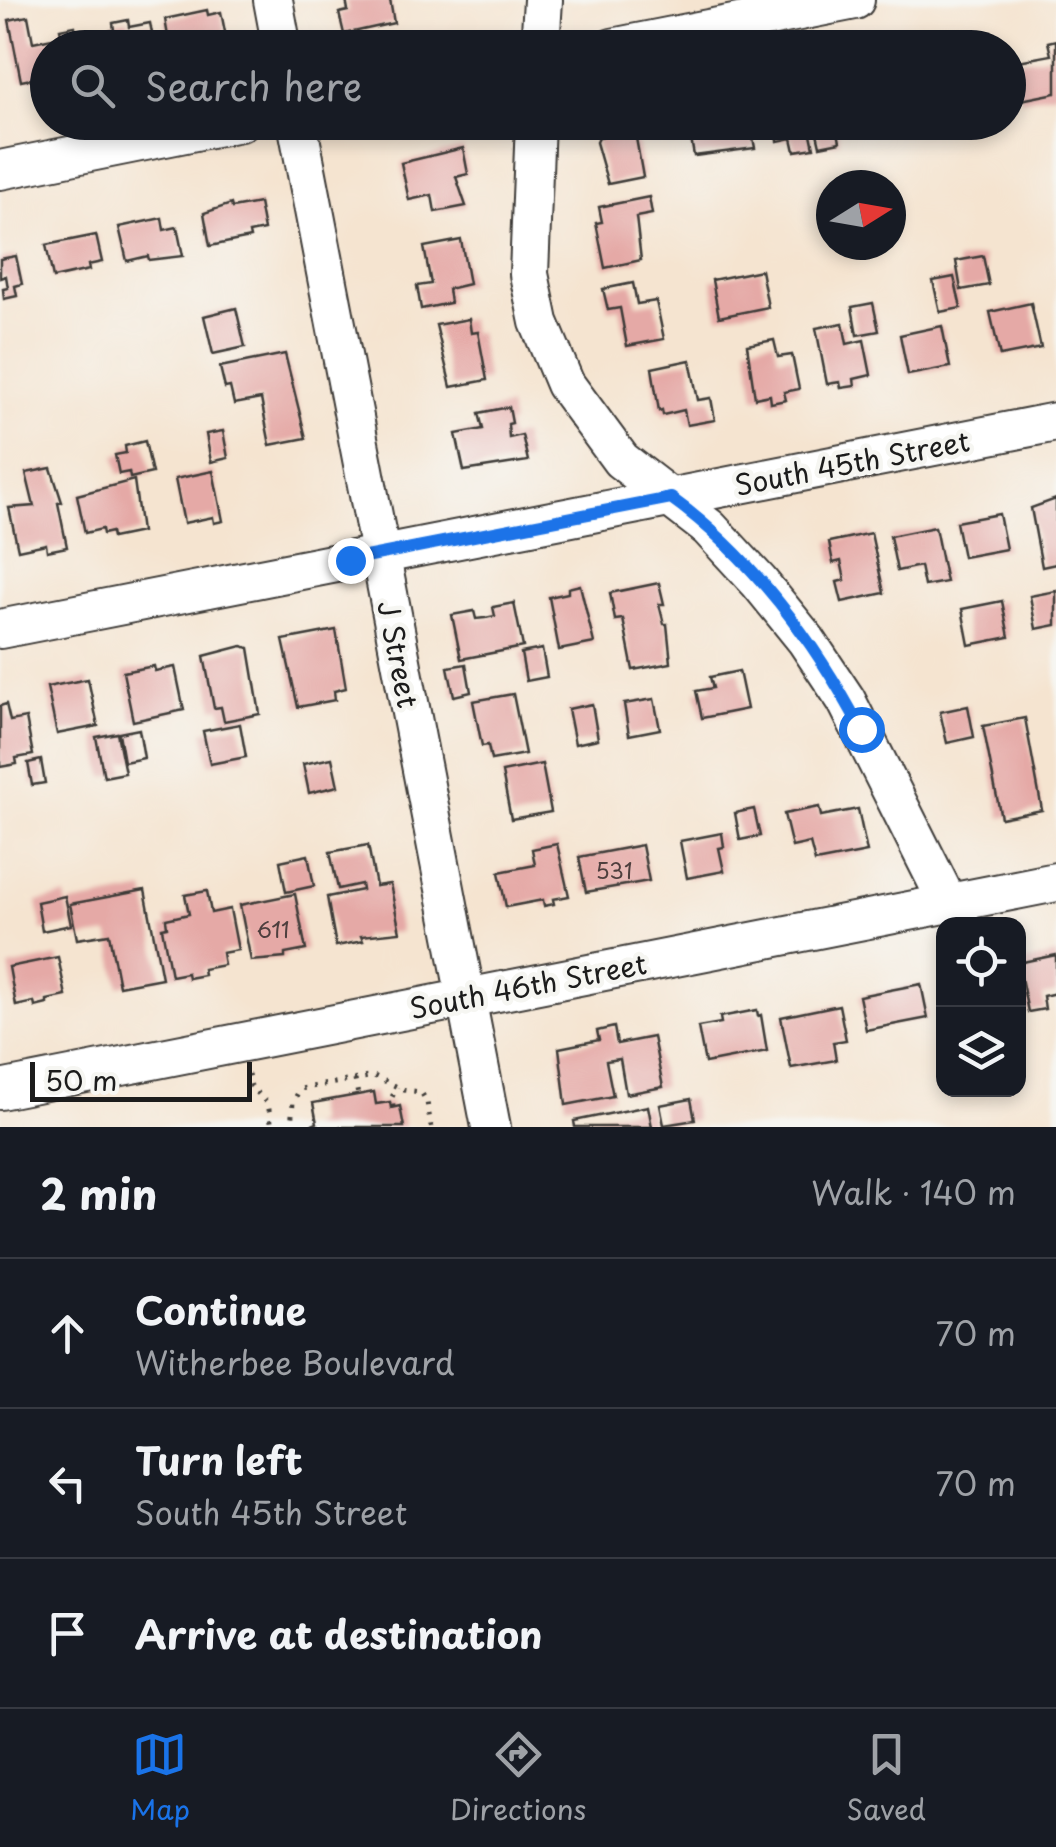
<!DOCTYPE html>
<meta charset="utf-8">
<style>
:root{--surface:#171b24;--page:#242831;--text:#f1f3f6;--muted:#9ea1a6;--line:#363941;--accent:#1a73e8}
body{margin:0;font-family:"Playpen Sans",sans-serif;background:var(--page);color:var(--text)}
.controls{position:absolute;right:30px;bottom:30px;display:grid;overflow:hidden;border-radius:20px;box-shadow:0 5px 15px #0003}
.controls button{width:90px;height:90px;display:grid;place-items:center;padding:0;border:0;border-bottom:2px solid var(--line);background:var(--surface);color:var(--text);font:50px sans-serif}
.compass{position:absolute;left:816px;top:170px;width:90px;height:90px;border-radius:50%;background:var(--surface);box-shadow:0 5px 15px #0003;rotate:79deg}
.scale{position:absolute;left:30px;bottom:25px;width:222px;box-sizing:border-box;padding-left:10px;border:5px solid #1c1c1c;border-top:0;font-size:28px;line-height:35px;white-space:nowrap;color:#1c1c1c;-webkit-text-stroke:8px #f6f6f2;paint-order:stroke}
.stop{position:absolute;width:30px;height:30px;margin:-22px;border:8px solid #1a73e8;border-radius:50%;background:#fff}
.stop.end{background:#1a73e8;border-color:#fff;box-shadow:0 2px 10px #0008}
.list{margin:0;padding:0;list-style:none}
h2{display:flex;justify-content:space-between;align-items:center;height:130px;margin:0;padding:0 40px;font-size:42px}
h2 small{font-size:32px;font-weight:400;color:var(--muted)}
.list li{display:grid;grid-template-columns:65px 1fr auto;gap:30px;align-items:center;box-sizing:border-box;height:150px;padding:0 40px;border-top:2px solid var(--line)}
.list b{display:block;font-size:38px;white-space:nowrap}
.list p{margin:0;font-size:32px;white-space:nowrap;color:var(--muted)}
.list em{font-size:32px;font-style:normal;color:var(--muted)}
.icon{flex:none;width:55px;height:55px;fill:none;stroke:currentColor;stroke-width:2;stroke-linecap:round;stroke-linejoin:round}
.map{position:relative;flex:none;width:1056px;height:1127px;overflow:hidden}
.search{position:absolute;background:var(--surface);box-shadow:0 5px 15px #0003;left:30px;right:30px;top:30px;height:110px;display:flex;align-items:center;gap:25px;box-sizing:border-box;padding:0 35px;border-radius:55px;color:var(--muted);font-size:38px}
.sheet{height:580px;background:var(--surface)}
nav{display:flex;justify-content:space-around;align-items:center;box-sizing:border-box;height:140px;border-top:2px solid var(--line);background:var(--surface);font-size:28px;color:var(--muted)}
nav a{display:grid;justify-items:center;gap:5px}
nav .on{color:var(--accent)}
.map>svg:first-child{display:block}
.building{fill:#e5a9a6}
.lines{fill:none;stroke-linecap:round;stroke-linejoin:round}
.minor-casing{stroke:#3d3a37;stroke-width:42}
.path{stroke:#3d3a37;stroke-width:5;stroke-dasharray:2.5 8;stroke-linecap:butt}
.minor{stroke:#fff;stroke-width:38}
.route{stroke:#1a73e8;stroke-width:12}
.labels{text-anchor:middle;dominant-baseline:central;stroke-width:9;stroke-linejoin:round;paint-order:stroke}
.number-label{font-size:22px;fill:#4e3f3e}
.street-label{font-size:28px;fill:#1c1c1c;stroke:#f6f6f2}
</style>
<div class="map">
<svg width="1056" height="1127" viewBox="0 0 1056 1127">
<rect width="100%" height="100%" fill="#f6f6f2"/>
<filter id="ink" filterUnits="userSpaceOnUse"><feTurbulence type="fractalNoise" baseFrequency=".01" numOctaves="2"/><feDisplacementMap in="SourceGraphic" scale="20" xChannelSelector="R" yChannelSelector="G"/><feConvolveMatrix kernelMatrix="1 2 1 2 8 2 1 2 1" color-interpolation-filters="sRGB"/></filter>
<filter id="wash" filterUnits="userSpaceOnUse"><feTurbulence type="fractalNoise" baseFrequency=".0048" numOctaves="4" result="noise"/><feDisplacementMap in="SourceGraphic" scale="40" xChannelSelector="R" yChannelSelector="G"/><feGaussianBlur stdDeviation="2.25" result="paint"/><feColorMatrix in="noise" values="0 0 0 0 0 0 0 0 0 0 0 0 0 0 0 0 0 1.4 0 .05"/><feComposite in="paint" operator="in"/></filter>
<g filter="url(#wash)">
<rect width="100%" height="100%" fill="#f5e4d0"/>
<g id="blocks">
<g class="building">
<path d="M346 0H390L394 23 344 34 339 13 348 11Z"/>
<path d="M207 10 208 15 221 12 227 42 206 48H170L165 19Z"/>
<path d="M28 16 33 42 57 37 59 48H48V82L37 84 36 78 21 81 9 20Z"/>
<path d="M128 20 129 27 150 23 155 48H98L96 34 114 30 113 23Z"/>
<path d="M75 26 79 48H64L60 29Z"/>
<path d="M1056 40V93L1021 100 1013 62 1051 55 1048 42Z"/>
<path d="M617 122H647L650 135 636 138 643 177 608 184 596 142 598 138 619 134Z"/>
<path d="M688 122H750L755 148 694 156Z"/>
<path d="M774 122H836L840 142 820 146 817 133 811 134 814 148 795 151 792 138 778 141Z"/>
<path d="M463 148 468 174 456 177 466 206 435 212 432 195 409 200 401 163Z"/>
<path d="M649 197 652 214 636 217 641 260 605 268 596 223 602 222 599 207Z"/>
<path d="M259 203 264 230 249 233 250 238 210 246 204 213 231 204 232 208Z"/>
<path d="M162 218 164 230 177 227 183 256 149 260 148 256 127 261 119 227Z"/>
<path d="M96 235 102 262 88 265 89 270 53 278 46 245Z"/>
<path d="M461 240 469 284 448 289 450 303 421 309 417 286 431 284 424 247Z"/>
<path d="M16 256 22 284 15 286 17 296 4 299 3 289 8 288 6 276 0 278V259Z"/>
<path d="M983 256 989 285 961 290 956 261Z"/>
<path d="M761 270 768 307 719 317 712 280Z"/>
<path d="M954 277 961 308 940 312 933 281Z"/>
<path d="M633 283 637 304 656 301 664 339 627 346 620 308 608 310 603 289Z"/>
<path d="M873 303 879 331 857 335 852 307Z"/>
<path d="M1031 303 1041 348 1000 356 990 312Z"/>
<path d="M236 308 245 347 213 354 204 316Z"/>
<path d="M469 319 471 333 478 332 487 380 451 387 436 325Z"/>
<path d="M843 323 847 344 864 340 871 375 854 379 855 386 841 388 840 382 827 384 816 328Z"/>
<path d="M942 326 950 367 908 375 900 335Z"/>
<path d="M774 340 778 357 792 355 799 389 784 392 786 400 771 403 770 395 755 398 747 345Z"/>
<path d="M285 354 306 438 270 445 261 399 234 404 230 387 225 388 220 367Z"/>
<path d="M690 360 698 400 711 398 715 420 687 425 684 410 663 415 662 410 659 411 652 368Z"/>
<path d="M509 407 512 423 508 424 509 438 522 435 528 461 464 471 456 434 483 429 479 413Z"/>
<path d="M223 431 228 458 211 462 206 434Z"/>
<path d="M145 441 152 473 130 478 129 472 119 474 115 455 126 453 125 446Z"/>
<path d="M51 468 62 502 58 503 67 547 47 551 46 544 18 550 9 508 34 506 26 473Z"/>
<path d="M213 471 223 521 214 523 213 517 184 523 175 479Z"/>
<path d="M134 480 141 532 112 538 111 532 103 534 102 529 85 533 77 495Z"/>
<path d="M1056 499V564L1042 567 1031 508Z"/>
<path d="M999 514 1006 549 963 557 956 522Z"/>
<path d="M935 527 946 582 924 586 920 566 897 571 890 536Z"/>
<path d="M871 533 884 593 842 602 837 582 845 580 841 561 833 563 829 542Z"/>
<path d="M659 583 664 604H659L664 624H667L671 663 633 670 623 619 615 620 610 593Z"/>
<path d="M580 585 594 643 559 650 549 597 568 593V588Z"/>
<path d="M1056 591V625L1036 629 1030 596Z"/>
<path d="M1002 601 1009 637 969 645 962 609Z"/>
<path d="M514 603 523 647 461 659 452 615 474 611 476 619 485 618 495 616 493 607Z"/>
<path d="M336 630 346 688 334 691 335 700 298 707 283 640Z"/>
<path d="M242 646 249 648 260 714 224 721 221 707 214 708 204 656Z"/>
<path d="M542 649 547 677 526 681 521 653Z"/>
<path d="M466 664 471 692 454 696 448 667Z"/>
<path d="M154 666 155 671 175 667 184 710 133 721 123 672Z"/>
<path d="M739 671 747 709 702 718 696 691 713 688 710 677Z"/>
<path d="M88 679 98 726 57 734 47 687Z"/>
<path d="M513 694 525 754 491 760 488 745 482 746 473 701Z"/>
<path d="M654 699 660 729 629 735 624 704Z"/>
<path d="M6 704 10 721 26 718 33 755 16 758 17 764 0 767V706Z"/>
<path d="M592 704 598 739 575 744 568 709Z"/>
<path d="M968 706 974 737 947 743 940 712Z"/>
<path d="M1025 718 1042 810 1001 818 983 726Z"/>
<path d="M240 724 246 757 210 764 203 731Z"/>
<path d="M139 729 144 758 124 762 119 733Z"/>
<path d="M117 733 125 773 104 777 96 737Z"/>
<path d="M332 758 338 786 309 793 303 764Z"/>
<path d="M41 760 45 783 32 785 28 763Z"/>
<path d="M542 764 551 812 511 819 502 772Z"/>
<path d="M819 807 821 816 858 809 867 852 815 862 810 843 792 847 784 814Z"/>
<path d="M754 809 760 836 740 840 735 813Z"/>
<path d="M722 833 724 847 719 848 724 871 687 878 680 841Z"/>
<path d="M557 844 569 896 553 899 554 904 544 906 543 900 506 907 499 872 535 865 532 849Z"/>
<path d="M368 845 376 886 390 884 400 932 361 936 363 941 336 946 327 897 362 890 361 884 338 889 330 852Z"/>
<path d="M642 845 649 881 586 892 579 857Z"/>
<path d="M308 855 314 886 286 892 280 861Z"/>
<path d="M145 890 162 978 119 986 109 934 77 939 70 904Z"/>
<path d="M207 891 211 913 230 909 238 950 222 953 224 965 203 969 204 975 188 978 187 973 171 976 162 928 167 927 166 919 189 914 185 895Z"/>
<path d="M295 894 306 950 285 954V958L251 961 240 905Z"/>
<path d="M65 896 71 925 42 931 37 902Z"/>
<path d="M1056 955V993L1043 996 1045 1009 1028 1012 1018 963Z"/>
<path d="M58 957 66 996 47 1000V1004L35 1007 34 1002 16 1006 9 967Z"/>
<path d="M921 984 928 1018 866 1030 859 996Z"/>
<path d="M839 1005 846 1040 833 1042 836 1060 791 1068 781 1017Z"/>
<path d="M757 1010 758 1016 761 1015 767 1051 705 1063 698 1027 721 1023 720 1017Z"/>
<path d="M614 1027 617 1044 653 1037 663 1087 626 1094 620 1059 606 1061 613 1096 566 1105 559 1048 599 1040 597 1031Z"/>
<path d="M374 1092 376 1104 390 1102 391 1108 400 1106 404 1127H308L317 1123 313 1103Z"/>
<path d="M691 1099 695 1120 664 1125 660 1105Z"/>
<path d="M648 1106 652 1127H575L574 1121Z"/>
</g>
</g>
</g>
<g filter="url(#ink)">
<use href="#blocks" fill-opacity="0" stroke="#3d3a37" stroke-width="2.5"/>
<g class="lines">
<defs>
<g id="minor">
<path d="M273 0 282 48"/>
<path d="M540 48 543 0"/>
<path d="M612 48 855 0"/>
<path d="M297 122 491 1127"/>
<path d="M535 122 529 274 539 322 565 384 621 460 709 528 759 582 806 640 846 700 948 903"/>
<path d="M0 170 240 122"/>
<path d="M0 629 1056 422"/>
<path d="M0 1090 1056 882"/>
</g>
</defs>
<use href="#minor" class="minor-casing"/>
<g class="path">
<path d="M248 1074 251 1086 268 1104 272 1127"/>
<path d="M355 1080 358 1095"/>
<path d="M393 1107 392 1097 397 1087"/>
<path d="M291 1127 293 1102 300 1089 374 1076 404 1090 421 1092 427 1102 431 1127"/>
</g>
<use href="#minor" class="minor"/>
</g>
</g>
<g class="lines" filter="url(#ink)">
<path class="route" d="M350 560 671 498C751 555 816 643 861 729"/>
</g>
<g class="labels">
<g class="number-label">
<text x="614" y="869">531</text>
<text x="273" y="928">611</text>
</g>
<g class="street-label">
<text transform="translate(852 462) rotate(-11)">South 45th Street</text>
<text transform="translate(399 654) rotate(79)">J Street</text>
<text transform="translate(528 985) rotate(-11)">South 46th Street</text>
</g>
</g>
</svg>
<div class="controls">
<button><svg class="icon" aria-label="locate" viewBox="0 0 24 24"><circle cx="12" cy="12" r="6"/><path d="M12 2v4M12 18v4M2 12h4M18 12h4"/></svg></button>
<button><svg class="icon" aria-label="layers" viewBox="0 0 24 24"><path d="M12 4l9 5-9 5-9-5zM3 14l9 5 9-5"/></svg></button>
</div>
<svg class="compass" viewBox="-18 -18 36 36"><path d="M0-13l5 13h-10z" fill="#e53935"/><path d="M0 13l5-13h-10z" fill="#9ea1a6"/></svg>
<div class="scale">50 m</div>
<div class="stop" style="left:861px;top:729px"></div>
<div class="stop end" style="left:350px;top:560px"></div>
<div class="search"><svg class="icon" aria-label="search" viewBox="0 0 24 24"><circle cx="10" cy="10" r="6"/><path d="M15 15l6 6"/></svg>Search here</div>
</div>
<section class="sheet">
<h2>2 min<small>Walk · 140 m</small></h2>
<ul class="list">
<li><svg class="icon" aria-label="ahead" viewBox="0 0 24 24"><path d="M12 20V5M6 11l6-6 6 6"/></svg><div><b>Continue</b><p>Witherbee Boulevard</p></div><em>70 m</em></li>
<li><svg class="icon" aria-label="left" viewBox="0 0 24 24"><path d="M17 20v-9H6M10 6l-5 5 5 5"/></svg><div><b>Turn left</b><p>South 45th Street</p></div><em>70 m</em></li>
<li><svg class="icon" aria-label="arrive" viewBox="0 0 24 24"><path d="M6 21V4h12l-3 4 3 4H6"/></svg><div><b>Arrive at destination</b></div></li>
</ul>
</section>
<nav>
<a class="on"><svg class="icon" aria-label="map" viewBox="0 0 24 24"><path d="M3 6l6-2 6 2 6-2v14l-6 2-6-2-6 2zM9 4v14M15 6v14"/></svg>Map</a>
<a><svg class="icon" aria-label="directions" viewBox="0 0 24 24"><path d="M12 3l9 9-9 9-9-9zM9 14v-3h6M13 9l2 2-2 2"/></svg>Directions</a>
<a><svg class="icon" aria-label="saved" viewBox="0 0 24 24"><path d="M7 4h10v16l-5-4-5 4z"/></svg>Saved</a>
</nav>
